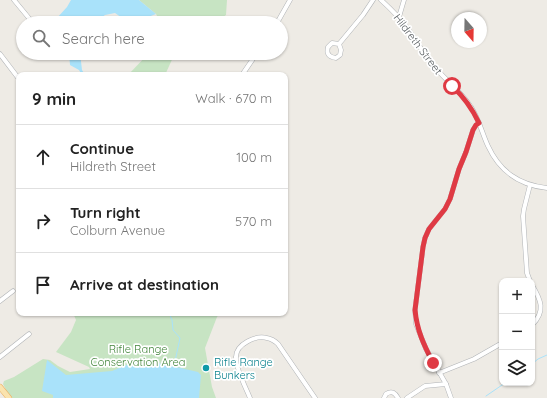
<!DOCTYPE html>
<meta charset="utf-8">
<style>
:root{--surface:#fff;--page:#f6f6f6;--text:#222;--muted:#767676;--line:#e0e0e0}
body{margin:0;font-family:Quicksand,sans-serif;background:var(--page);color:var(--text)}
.controls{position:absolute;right:12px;bottom:12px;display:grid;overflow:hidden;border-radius:8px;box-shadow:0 1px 3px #0004}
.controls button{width:36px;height:36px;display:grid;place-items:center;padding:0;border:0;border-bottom:1px solid var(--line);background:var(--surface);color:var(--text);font:20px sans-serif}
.compass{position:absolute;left:451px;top:12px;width:36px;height:36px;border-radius:50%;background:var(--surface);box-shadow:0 1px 3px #0004;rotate:160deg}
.stop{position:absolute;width:12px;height:12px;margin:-9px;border:3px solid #df3a44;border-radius:50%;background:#fff}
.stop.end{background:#df3a44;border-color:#fff;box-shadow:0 1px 4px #0008}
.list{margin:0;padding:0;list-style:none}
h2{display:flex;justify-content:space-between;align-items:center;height:52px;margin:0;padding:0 16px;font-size:17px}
h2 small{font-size:13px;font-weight:400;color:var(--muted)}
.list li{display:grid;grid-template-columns:26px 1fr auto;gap:12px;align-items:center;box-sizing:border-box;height:64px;padding:0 16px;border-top:1px solid var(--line)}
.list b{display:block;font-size:15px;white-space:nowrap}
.list p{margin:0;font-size:13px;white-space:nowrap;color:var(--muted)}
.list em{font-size:13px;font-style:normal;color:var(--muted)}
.icon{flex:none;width:22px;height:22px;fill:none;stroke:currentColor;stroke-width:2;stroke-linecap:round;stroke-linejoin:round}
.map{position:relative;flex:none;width:547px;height:398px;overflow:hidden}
.search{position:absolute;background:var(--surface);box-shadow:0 1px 3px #0004;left:16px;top:16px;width:272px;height:44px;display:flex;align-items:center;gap:10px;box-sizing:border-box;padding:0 14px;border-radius:22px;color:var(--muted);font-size:15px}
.panel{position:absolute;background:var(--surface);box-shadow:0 1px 3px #0004;left:16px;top:72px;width:272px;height:244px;border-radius:8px}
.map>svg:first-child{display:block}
.green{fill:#c7e4c3}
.water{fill:#a9e2fa}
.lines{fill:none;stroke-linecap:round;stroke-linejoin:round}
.stream{stroke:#a9e2fa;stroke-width:1}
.minor-casing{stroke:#b0b3b6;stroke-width:5}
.major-casing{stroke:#e9b063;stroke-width:6}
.minor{stroke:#fff;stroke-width:4}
.major{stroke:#fae3ae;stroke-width:5}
.route{stroke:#df3a44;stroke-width:5}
.culture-dot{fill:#0f9aa8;stroke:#fff;stroke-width:1.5}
.labels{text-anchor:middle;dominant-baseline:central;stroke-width:3.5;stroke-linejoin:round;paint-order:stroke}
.street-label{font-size:11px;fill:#5c6164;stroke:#fff}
.park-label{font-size:11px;fill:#42853b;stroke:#fff}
.culture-label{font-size:11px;fill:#0d838f;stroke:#fff;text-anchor:start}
</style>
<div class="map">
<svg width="547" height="398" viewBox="0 0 547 398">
<rect width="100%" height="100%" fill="#eeebe5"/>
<g class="green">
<path d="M139 0H227L226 15 213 23H161L156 14Z"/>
<path d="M149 53H175L165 75H128Z"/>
<path d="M73 313H220L217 317 205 348 212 387 216 398H12L6 390 3 384 4 381 14 377 43 359 50 360 58 366 70 372 90 369 89 367 56 352 71 332 76 320Z"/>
</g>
<g class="water">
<path d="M71 0H139L156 14 137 21 128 22 115 13 105 15 93 23H59L57 18 67 7Z"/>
<path d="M69 53H80L82 70 85 75H82L79 70 70 65Z"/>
<path d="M141 359 198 372 201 375 199 398H53V395L42 391 47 360 66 375 112 371Z"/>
</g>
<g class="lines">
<g class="stream">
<path d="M169 313 172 320 173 330 180 338 174 366"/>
<path d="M532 364 538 359 547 355"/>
<path d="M486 396 505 383"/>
</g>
<defs>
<g id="minor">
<path d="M14 0 33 23"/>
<path d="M381 0C391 9 400 18 408 29 416 40 423 53 432 64 444 79 461 91 471 107 479 119 482 133 488 146 500 172 519 185 547 188"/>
<path d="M399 17 404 0"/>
<path d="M277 23 290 0"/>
<path d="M332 43 339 44 341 50 340 55 336 58C329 57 326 54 328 47Z"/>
<path d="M339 44 363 15 373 0"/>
<path d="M0 54 19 79"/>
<path d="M242 75 257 53"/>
<path d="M530 281 527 273 523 216 524 209 530 185"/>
<path d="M532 285C541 300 546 311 532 325"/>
<path d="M0 301 13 291"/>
<path d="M0 357 29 334"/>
<path d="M439 373 474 359 502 343"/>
<path d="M250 398C246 388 235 367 236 357 236 344 256 335 267 338 272 339 275 341 278 344L315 398"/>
<path d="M384 398 386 394C392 390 395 393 398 398"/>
<path d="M407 398 425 386 446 384"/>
<path d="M451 398 446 384 426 349 416 324 415 310 423 247 425 238 429 229 445 209 450 199 459 169 466 152 473 130 476 125 479 123"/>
</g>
<path id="major" d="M0 387 9 398"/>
</defs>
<use href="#minor" class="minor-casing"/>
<use href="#major" class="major-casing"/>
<use href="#minor" class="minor"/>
<use href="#major" class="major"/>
</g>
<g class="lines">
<path class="route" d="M433 363C424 345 417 331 415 310L423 247 425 238 429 229 445 209 450 199 459 169 466 152 473 130 476 125 479 123C472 108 464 97 452 86"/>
</g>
<circle class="culture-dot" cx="206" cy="368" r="4"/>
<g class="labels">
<g class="street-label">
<text transform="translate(418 44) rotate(53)">Hildreth Street</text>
</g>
<g class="park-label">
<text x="138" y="349">Rifle Range<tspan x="138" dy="13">Conservation Area</tspan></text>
</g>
<g class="culture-label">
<text x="214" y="362">Rifle Range<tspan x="214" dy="13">Bunkers</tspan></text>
</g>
</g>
</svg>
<div class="controls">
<button>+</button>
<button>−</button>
<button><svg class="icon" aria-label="layers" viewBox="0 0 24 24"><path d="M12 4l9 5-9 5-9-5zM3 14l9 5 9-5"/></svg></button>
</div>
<svg class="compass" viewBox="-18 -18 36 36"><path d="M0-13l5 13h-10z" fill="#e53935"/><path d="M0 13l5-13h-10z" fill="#767676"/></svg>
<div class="stop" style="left:452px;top:86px"></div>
<div class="stop end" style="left:433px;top:363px"></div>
<div class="search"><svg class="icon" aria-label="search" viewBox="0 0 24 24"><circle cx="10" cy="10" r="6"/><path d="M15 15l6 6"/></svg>Search here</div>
<section class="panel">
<h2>9 min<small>Walk · 670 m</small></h2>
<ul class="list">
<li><svg class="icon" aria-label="ahead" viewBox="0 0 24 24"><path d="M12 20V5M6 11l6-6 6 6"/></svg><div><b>Continue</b><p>Hildreth Street</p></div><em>100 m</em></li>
<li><svg class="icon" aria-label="right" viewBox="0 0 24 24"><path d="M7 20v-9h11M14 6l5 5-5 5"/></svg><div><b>Turn right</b><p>Colburn Avenue</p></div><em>570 m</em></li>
<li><svg class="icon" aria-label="arrive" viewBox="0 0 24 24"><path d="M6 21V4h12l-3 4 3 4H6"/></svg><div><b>Arrive at destination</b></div></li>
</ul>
</section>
</div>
